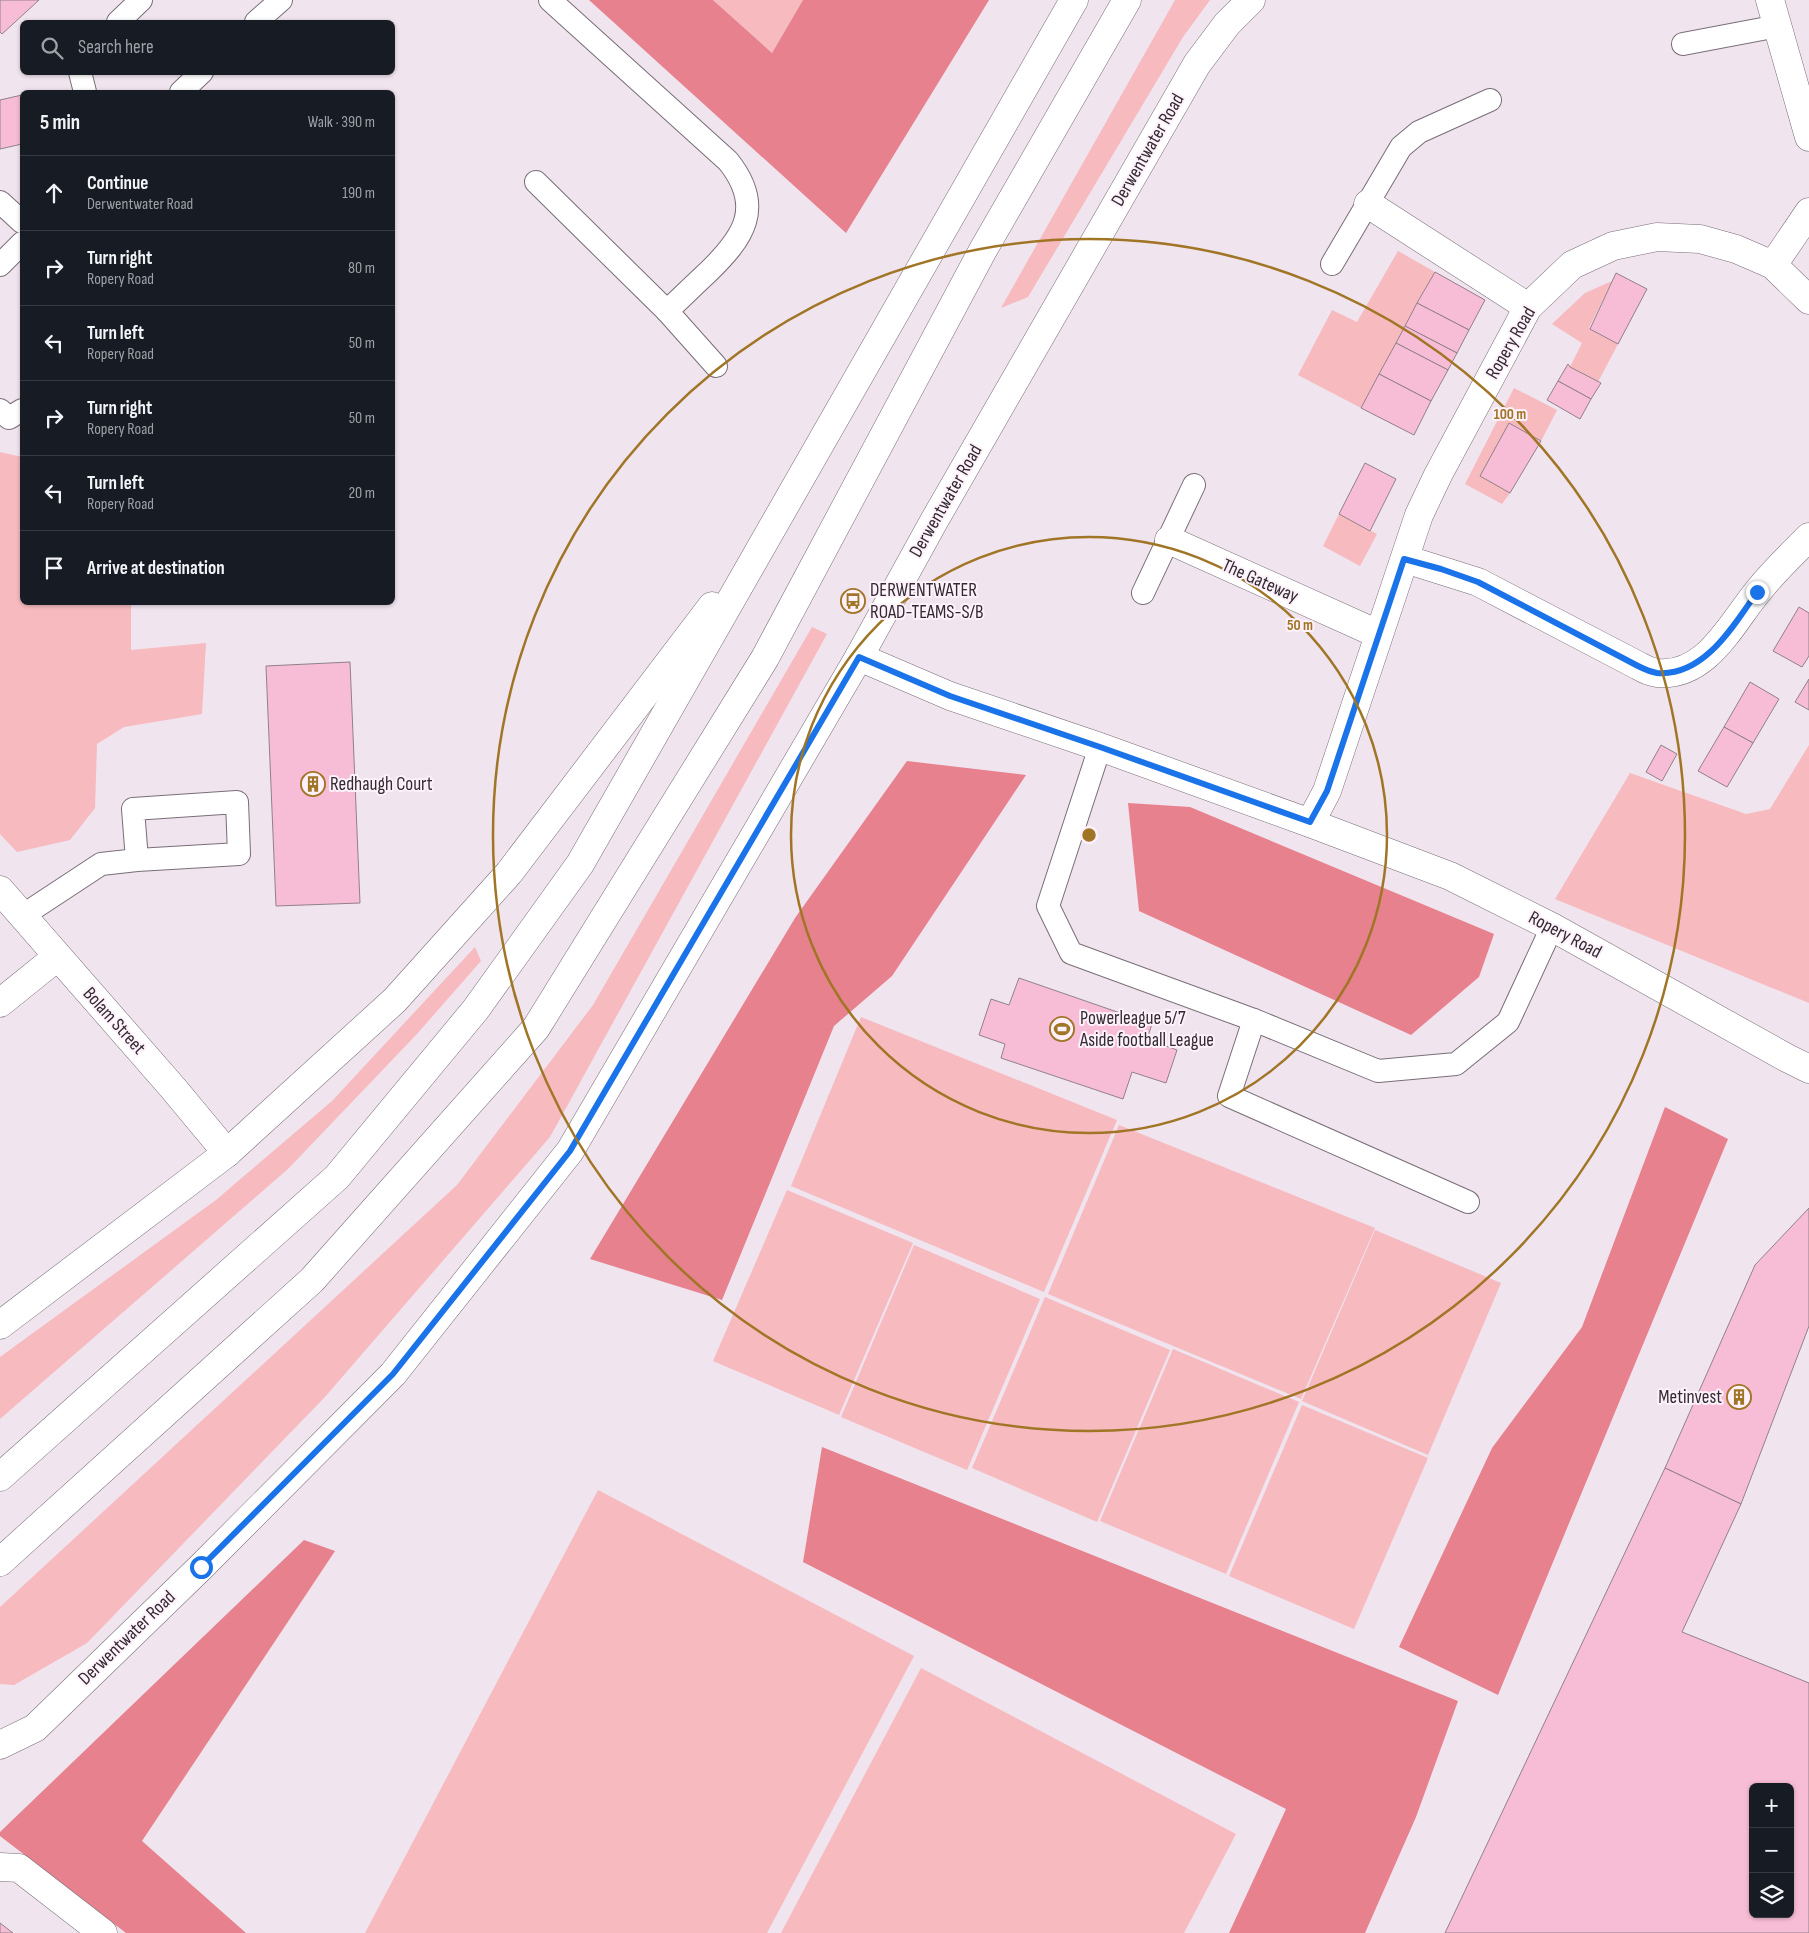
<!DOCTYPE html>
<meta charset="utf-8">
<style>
:root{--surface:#171b24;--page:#242831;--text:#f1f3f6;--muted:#9ea1a6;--line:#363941}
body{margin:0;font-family:"Sofia Sans Condensed",sans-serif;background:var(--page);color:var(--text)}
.controls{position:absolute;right:15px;bottom:15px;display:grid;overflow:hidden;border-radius:8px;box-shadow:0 1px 4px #0004}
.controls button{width:45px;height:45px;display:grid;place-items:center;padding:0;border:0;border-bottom:1px solid var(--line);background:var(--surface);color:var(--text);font:25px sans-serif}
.stop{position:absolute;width:15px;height:15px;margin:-11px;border:4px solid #1a73e8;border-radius:50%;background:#fff}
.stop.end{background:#1a73e8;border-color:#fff;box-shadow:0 1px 5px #0008}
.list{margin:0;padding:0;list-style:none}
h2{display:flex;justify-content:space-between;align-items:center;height:65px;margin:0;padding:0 20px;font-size:21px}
h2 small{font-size:16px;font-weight:400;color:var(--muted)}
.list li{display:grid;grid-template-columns:32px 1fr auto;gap:15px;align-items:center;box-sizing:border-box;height:75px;padding:0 20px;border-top:1px solid var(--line)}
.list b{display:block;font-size:19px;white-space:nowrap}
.list p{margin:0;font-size:16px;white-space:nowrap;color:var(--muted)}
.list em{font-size:16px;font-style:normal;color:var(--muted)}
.icon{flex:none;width:28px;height:28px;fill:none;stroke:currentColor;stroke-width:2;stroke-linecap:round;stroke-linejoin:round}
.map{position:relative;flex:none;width:1809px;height:1933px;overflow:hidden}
.search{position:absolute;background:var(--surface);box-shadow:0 1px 4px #0004;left:20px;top:20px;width:375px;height:55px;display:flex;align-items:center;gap:12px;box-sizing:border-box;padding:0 18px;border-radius:8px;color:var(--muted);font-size:19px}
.panel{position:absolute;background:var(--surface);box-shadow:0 1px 4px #0004;left:20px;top:90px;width:375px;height:515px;border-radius:8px}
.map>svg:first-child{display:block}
.green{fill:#f6babf}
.forest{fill:#e6818d}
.building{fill:#f8bdd6;stroke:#918188;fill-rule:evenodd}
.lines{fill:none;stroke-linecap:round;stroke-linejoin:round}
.service-casing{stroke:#796e78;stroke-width:24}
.minor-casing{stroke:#796e78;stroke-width:29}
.primary-casing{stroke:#796e78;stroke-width:29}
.trunk-casing{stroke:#796e78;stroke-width:29}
.service{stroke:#fff;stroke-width:22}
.minor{stroke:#fff;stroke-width:28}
.primary{stroke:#fff;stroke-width:28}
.trunk{stroke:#fff;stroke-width:28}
.route{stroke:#1a73e8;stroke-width:6}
.ring{fill:none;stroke:#a07525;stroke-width:2.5}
.labels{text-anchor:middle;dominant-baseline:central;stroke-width:4;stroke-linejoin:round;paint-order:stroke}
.street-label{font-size:19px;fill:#302b2f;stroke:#fef1fc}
.poi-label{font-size:19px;fill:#302b2f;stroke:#fef1fc;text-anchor:start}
.centre{fill:#a07525;stroke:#fef1fc;stroke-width:2.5}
.ring-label{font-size:15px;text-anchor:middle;font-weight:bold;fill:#a07525;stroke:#fef1fc;stroke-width:4;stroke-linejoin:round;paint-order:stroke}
</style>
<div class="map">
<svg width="1809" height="1933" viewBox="0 0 1809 1933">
<rect width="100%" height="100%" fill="#f0e4ef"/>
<g class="green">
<path d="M713 0H803L772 53Z"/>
<path d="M1175 0H1210L1183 37 1028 297 1001 308Z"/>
<path d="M1398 251 1435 272 1361 408 1298 375 1332 310 1357 322Z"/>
<path d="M1612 281 1589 328 1618 344 1598 382 1570 367 1582 343 1552 324 1585 293Z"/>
<path d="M1514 388 1557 410 1541 441 1509 424 1481 476 1510 493 1502 504 1465 484Z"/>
<path d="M0 452 22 457V602L131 603V650L206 643 202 714 124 727 97 744 95 808 70 840 17 852 0 834Z"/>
<path d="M1339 514 1377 534 1360 566 1323 546Z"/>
<path d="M812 627 827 634 550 1137 324 1398 87 1643 14 1685 0 1684V1607L457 1185 593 1005Z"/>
<path d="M1809 745V1003L1555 899 1630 773 1746 814 1770 809Z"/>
<path d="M475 947 481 961 416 1035 288 1169 0 1419V1357L216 1200 332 1101Z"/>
<path d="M861 1017 1117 1120 1044 1292 791 1186Z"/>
<path d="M1119 1125 1375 1228 1301 1399 1048 1294Z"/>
<path d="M787 1190 913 1243 839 1415 713 1361Z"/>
<path d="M1375 1230 1501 1283 1428 1455 1302 1401Z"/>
<path d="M914 1245 1040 1299 967 1470 841 1417Z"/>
<path d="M1045 1297 1170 1350 1097 1522 972 1468Z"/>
<path d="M1173 1349 1299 1402 1226 1574 1100 1521Z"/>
<path d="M1302 1405 1428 1458 1354 1629 1229 1576Z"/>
<path d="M598 1490 914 1656 767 1933H365Z"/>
<path d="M921 1668 1236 1834 1184 1933H781Z"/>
</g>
<g class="forest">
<path d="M589 0H713L772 53 803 0H989L846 233Z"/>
<path d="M907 761 1026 775 892 976 834 1026 722 1300 590 1259 795 918Z"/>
<path d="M1128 803 1190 807 1494 934 1479 977 1411 1035 1139 911Z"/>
<path d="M1665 1107 1728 1139 1498 1695 1399 1647 1492 1448 1582 1327Z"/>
<path d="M822 1447 1458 1701 1416 1817 1365 1933H1229L1286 1809 803 1562Z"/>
<path d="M304 1540 335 1551 142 1841 246 1933H126L0 1836V1832Z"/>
</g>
<g class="building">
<path d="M0 0H39L2 34 0 32Z"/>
<path d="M22 95V144L0 149V100Z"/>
<path d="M1435 272 1485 300 1469 330 1417 303Z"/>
<path d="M1616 273 1647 289 1618 344 1590 329Z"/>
<path d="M1417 303 1469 330 1457 353 1405 326Z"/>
<path d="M1405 326 1457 353 1448 370 1396 343Z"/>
<path d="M1396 343 1448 370 1431 401 1379 374Z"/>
<path d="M1568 364 1570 367 1601 383 1591 399 1558 381Z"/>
<path d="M1379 374 1431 401 1414 435 1361 408Z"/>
<path d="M1558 381 1591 399 1580 419 1547 400Z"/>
<path d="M1509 423 1541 441 1510 493 1480 476Z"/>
<path d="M1365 463 1396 479 1370 531 1339 514Z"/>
<path d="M1799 607 1809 613V656L1802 667 1773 651Z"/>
<path d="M350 662 360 903 276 906 266 666Z"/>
<path d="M1809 679V710L1795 702Z"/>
<path d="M1750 682 1779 699 1753 743 1724 727Z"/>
<path d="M1724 727 1753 743 1727 787 1698 771Z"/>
<path d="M1661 745 1677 754 1662 781 1646 772Z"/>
<path d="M1019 978 1152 1024 1147 1039 1177 1050 1166 1083 1132 1072 1123 1099 1001 1058 1005 1044 979 1035 991 999 1009 1005Z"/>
<path d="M1809 1208V1326L1741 1504 1665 1468 1755 1265Z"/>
<path d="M1665 1468 1741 1504 1682 1632 1809 1683V1933H1445ZM1753 1787H1790V1914H1753Z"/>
<path d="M0 1923 13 1933H0Z"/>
</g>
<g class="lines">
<defs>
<g id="service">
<path d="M550 0 728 161C765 207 744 238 706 274 693 286 680 299 667 311"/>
<path d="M118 22 141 0"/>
<path d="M256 22 281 0"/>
<path d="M1683 44 1778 26"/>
<path d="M80 72 85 92"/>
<path d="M181 92 202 72"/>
<path d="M536 182 667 311 716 366"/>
<path d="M0 202 22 222"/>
<path d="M1332 264 1401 147 1419 132 1490 100"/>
<path d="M0 265 22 243"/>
<path d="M0 410 9 418 22 410"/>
<path d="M1143 593 1194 485"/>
<path d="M1100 747 1048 906 1071 953 1254 1020 1229 1096 1468 1202"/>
<path d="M22 916 101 864 137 860 133 809 237 802 239 854 137 860"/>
<path d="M1254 1020 1378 1071 1456 1064 1508 1022 1552 927"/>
</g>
<g id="minor">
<path d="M1770 0 1809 137"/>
<path d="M1368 204 1528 307"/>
<path d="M1773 265 1809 212"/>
<path d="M1169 540 1378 634"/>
<path d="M1405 559 1478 582 1639 666C1644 669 1651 672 1657 673 1707 678 1732 622 1759 590 1774 571 1792 554 1809 537"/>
<path d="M859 657 950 696 1100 747 1310 823 1450 876 1552 927 1787 1058 1809 1069"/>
<path d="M1310 823 1327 791 1419 515 1438 475 1528 307 1572 265 1613 246 1657 237 1700 239 1736 249 1773 265 1809 300"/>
<path d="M0 890 173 1088 227 1153"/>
<path d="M0 1003 57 957"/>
<path d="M0 1867 19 1868 103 1933"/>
</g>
<g id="primary">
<path d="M0 1325 227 1153"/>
<path d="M0 1745 35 1728 201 1567 393 1374 570 1151 859 657 934 521 1197 64 1227 24 1251 0"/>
</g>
<g id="trunk">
<path d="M227 1153 395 1000 509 873 712 606"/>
<path d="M0 1477 337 1177 476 1009 580 864 1074 0"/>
<path d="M0 1562 312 1280 536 1028 765 658 983 250 1127 0"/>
</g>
</defs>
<use href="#service" class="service-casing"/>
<use href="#minor" class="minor-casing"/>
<use href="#primary" class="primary-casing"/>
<use href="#trunk" class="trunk-casing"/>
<use href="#service" class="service"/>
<use href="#minor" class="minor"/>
<use href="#primary" class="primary"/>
<use href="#trunk" class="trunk"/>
</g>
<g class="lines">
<path class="route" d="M201 1567 393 1374 570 1151 859 657 950 696 1100 747 1310 822 1327 791 1404 559 1441 569 1478 582 1638 666C1644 669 1651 672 1657 673 1704 677 1734 625 1757 592"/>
</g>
<g class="ring">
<circle cx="1089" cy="835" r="298"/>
<circle cx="1089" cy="835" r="596"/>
</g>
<defs>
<symbol id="bus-ring" viewBox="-11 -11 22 22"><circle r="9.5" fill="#fef1fc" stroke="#a07525" stroke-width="1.5"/><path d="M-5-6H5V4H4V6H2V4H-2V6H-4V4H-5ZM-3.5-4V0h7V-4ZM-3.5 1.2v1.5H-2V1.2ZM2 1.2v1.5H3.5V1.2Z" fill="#a07525"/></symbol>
<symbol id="building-ring" viewBox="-11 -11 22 22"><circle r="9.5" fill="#fef1fc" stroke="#a07525" stroke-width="1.5"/><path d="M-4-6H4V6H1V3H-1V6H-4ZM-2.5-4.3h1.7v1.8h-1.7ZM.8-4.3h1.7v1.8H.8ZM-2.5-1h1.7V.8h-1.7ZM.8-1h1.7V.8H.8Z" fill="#a07525"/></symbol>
<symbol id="stadium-ring" viewBox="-11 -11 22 22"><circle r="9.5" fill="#fef1fc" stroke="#a07525" stroke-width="1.5"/><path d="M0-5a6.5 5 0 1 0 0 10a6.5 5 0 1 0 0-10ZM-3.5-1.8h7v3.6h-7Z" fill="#a07525"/></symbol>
</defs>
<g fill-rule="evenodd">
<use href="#bus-ring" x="839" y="587" width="28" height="28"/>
<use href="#building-ring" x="299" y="770" width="28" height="28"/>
<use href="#stadium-ring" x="1048" y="1015" width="28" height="28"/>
<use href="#building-ring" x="1725" y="1383" width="28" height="28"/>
</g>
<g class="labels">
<g class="street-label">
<text transform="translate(1148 150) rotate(-60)">Derwentwater Road</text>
<text transform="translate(1511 343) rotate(-60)">Ropery Road</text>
<text transform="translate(946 501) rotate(-60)">Derwentwater Road</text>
<text transform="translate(1260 581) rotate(24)">The Gateway</text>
<text transform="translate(1565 935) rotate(28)">Ropery Road</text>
<text transform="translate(114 1021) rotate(48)">Bolam Street</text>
<text transform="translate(127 1638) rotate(-44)">Derwentwater Road</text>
</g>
<g class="poi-label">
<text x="870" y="590">DERWENTWATER<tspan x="870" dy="22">ROAD-TEAMS-S/B</tspan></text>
<text x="330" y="784">Redhaugh Court</text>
<text x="1080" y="1018">Powerleague 5/7<tspan x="1080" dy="22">Aside football League</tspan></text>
<text x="1722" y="1397" text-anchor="end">Metinvest</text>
</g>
</g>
<circle cx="1089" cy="835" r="8" class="centre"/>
<g class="ring-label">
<text x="1510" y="419">100 m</text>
<text x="1300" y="630">50 m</text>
</g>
</svg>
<div class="controls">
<button>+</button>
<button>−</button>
<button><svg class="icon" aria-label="layers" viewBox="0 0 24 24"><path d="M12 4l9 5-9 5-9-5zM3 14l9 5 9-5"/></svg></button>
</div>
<div class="stop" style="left:201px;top:1567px"></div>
<div class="stop end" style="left:1757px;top:592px"></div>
<div class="search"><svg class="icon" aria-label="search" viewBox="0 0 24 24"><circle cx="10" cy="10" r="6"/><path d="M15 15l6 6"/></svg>Search here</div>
<section class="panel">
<h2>5 min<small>Walk · 390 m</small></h2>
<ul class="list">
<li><svg class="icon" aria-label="ahead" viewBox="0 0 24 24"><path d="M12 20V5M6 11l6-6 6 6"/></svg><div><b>Continue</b><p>Derwentwater Road</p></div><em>190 m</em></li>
<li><svg class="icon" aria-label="right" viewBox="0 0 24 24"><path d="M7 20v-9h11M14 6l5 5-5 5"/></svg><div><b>Turn right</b><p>Ropery Road</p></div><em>80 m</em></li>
<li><svg class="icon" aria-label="left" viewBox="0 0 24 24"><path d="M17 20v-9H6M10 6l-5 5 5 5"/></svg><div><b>Turn left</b><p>Ropery Road</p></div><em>50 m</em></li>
<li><svg class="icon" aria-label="right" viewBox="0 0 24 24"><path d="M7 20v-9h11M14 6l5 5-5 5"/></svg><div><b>Turn right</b><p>Ropery Road</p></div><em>50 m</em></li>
<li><svg class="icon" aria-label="left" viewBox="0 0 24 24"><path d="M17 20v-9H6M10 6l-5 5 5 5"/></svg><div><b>Turn left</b><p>Ropery Road</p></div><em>20 m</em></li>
<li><svg class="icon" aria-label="arrive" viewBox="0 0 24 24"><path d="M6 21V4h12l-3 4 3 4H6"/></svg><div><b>Arrive at destination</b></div></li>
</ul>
</section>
</div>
